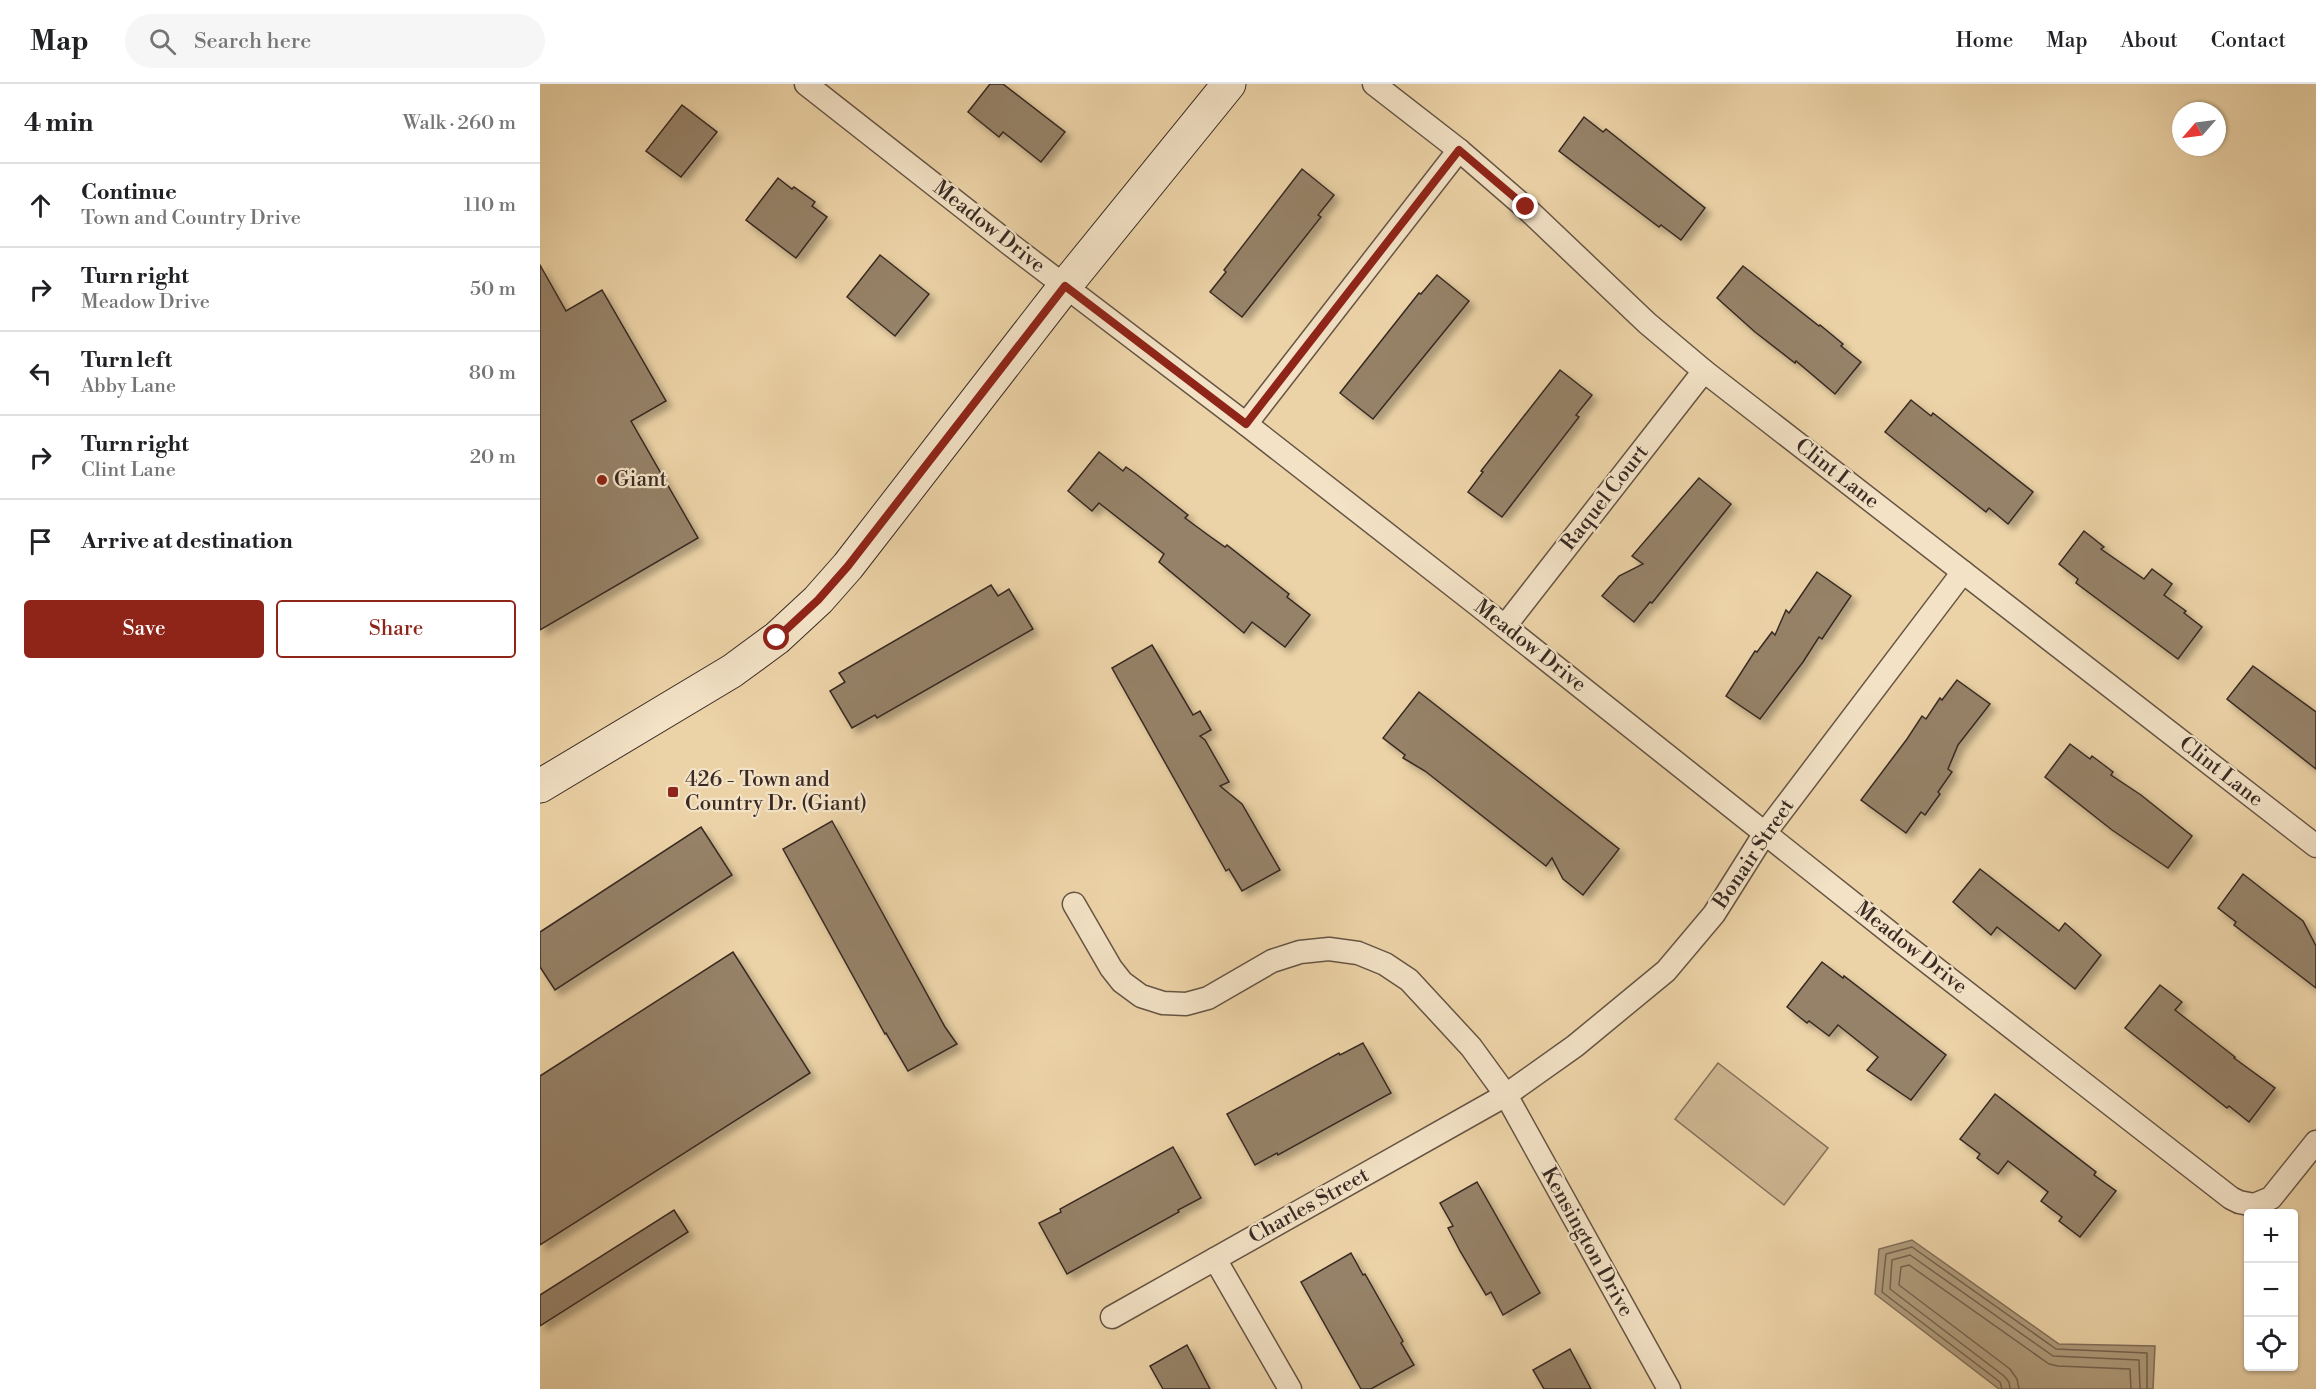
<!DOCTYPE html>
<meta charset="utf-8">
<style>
:root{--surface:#fff;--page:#f6f6f6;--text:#202124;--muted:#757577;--line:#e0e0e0;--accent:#8f2418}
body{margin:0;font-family:"Libre Bodoni",serif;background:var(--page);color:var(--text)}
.controls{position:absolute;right:18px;bottom:18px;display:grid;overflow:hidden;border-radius:6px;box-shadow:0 2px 4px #0004}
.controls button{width:54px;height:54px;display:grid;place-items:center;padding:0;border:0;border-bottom:2px solid var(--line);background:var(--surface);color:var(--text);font:30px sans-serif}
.compass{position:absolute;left:1632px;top:18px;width:54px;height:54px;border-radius:50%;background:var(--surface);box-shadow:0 2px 4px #0004;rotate:242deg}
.stop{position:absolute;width:18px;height:18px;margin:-14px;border:4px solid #8f2418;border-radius:50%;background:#fff}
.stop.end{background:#8f2418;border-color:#fff;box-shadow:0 2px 6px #0008}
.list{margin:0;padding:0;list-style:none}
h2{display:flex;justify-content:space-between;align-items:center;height:78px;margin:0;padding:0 24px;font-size:26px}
h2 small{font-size:20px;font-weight:400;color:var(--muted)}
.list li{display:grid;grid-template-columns:39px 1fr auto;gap:18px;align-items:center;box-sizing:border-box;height:84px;padding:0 24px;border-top:2px solid var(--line)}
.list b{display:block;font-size:22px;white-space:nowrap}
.list p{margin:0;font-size:20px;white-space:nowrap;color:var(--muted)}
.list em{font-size:20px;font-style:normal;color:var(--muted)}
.actions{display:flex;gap:12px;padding:18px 24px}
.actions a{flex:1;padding:14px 0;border:2px solid var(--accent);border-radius:6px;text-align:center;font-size:21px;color:var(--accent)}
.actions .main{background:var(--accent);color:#fff}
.icon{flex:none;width:33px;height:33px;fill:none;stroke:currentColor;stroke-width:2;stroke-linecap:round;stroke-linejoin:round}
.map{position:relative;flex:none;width:1776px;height:1305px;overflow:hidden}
header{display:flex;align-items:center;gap:36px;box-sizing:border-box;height:84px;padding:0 30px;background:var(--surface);border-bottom:2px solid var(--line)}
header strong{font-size:28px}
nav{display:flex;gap:33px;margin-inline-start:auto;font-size:21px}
.search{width:420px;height:54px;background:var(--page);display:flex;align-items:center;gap:15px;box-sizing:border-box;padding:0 21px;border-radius:33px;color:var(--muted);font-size:22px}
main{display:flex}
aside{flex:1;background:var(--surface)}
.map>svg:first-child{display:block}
.green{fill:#ceb691;stroke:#84705a;stroke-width:1.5}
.water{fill:#af9a7a;stroke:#806d57;stroke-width:1.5}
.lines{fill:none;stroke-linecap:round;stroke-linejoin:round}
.shore{stroke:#74624e;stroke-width:1.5}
.building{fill:#968268;stroke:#392a23;stroke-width:1.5;filter:url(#shadow)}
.street-casing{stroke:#665444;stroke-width:25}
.secondary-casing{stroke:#392a23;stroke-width:35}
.street{stroke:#f3e2c6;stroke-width:22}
.secondary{stroke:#f3e2c6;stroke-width:33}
.route{stroke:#8f2418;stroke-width:8}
.poi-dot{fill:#8f2418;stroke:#f3e2c6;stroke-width:2}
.labels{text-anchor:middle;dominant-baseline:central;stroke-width:4.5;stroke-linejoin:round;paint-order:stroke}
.street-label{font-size:21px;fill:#392a23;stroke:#f3e2c6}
.poi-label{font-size:21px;fill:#392a23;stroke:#f3e2c6;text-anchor:start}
</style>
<header>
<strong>Map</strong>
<div class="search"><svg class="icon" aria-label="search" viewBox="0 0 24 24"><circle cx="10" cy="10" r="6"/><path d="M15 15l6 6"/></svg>Search here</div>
<nav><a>Home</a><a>Map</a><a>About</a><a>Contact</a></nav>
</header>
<main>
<aside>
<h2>4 min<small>Walk · 260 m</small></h2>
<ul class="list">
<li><svg class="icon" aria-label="ahead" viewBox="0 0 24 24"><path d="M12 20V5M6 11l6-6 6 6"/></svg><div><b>Continue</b><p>Town and Country Drive</p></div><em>110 m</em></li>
<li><svg class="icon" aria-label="right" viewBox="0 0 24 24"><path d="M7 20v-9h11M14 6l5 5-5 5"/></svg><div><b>Turn right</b><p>Meadow Drive</p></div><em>50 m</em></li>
<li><svg class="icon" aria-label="left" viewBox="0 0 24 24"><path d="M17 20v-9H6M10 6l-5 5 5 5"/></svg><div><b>Turn left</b><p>Abby Lane</p></div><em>80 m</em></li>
<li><svg class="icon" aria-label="right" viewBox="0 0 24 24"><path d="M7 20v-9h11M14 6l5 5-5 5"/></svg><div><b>Turn right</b><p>Clint Lane</p></div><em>20 m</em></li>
<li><svg class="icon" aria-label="arrive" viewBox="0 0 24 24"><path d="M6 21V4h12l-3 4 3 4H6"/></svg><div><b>Arrive at destination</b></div></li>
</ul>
<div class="actions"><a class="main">Save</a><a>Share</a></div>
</aside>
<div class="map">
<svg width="1776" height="1305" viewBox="0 0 1776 1305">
<defs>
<filter id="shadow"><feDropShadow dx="5.5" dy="5.5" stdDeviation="3" flood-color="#0004"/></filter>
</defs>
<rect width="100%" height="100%" fill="#ecd3a7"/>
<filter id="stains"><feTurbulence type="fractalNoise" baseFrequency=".00333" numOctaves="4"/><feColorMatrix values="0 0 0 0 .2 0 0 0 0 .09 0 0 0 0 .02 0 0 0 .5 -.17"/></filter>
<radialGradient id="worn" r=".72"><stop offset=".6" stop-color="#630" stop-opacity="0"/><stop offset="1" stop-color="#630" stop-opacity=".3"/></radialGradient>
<path class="green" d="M1178 979 1288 1064 1244 1121 1135 1035Z"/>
<path class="water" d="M1372 1156 1519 1260 1615 1262 1613 1305H1459L1335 1210 1339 1165Z"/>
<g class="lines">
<g class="shore">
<path d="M1462 1305 1460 1298 1342 1208 1346 1170 1372 1163 1516 1265 1607 1269V1305"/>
<path d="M1470 1305 1469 1298 1464 1292 1350 1205 1352 1176 1370 1171 1513 1272 1599 1276 1600 1305"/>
<path d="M1479 1305 1477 1295 1470 1285 1359 1201 1361 1183 1369 1181 1509 1280 1518 1282 1590 1285 1591 1305"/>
</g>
</g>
<g class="building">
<path d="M450 0H463L525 48 501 78 463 48 459 53 428 28Z"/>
<path d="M142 21 177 48 141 93 106 67Z"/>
<path d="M1044 33 1063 48 1066 45 1165 124 1141 156 1121 141 1119 143 1019 67Z"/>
<path d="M762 85 794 111 778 131 781 133 702 233 670 208 686 188 684 186Z"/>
<path d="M238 94 252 105 254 103 275 118 272 122 287 133 256 174 206 136Z"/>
<path d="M340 171 389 210 355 252 307 213Z"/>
<path d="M0 181 26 227 62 206 126 317 91 337 158 454 0 546Z"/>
<path d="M1203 182 1279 242 1280 241 1303 260 1301 262 1321 278 1295 310 1256 277 1255 279 1215 248 1177 214Z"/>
<path d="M897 191 929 217 833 335 800 309 879 209 881 210Z"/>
<path d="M1020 286 1052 311 1036 331 1039 333 962 433 928 408 943 388 941 387Z"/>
<path d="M1371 316 1391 332 1393 329 1493 408 1468 440 1449 424 1446 428 1345 348Z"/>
<path d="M559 368 583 387 586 383 596 390 648 431 645 434 668 451 685 463 687 461 749 510 747 513 770 531 745 563 712 538 704 549 619 478 624 470 559 419 552 427 528 407Z"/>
<path d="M1159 394 1191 420 1112 519 1110 518 1094 538 1062 512 1079 492 1103 480 1092 472Z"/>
<path d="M1544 447 1564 463 1561 465 1604 495 1612 485 1632 500 1624 511 1646 527 1644 529 1662 543 1638 575 1536 499 1538 495 1519 480Z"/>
<path d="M1277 488 1311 512 1282 555 1279 553 1263 578 1220 635 1186 612 1215 567 1217 568 1232 548 1235 551 1246 526 1249 529Z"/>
<path d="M451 501 458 512 469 505 493 545 337 634 335 631 312 644 290 607 305 598 299 589Z"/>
<path d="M612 561 653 631 660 627 671 646 660 652 665 656 689 698 680 702 702 720 740 786 702 807 689 785 686 787 572 584Z"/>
<path d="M1713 582 1776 628V685L1687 615Z"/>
<path d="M1417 596 1450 620 1418 661 1408 685 1412 688 1398 708 1400 710 1385 731 1381 728 1366 749 1321 716 1367 655 1382 632 1386 635 1400 614 1402 616Z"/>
<path d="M879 608 1079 765 1043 811 1023 795 1012 774 1006 782 885 687 863 674 865 671 843 654Z"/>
<path d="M1530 660 1550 675 1552 672 1564 681 1573 688 1571 691 1601 711 1652 752 1628 784 1572 746 1505 693Z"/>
<path d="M292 737 405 943 417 960 368 987 346 949 345 950 243 765Z"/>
<path d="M161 743 192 791 15 906 0 883V848Z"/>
<path d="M1440 785 1519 847 1525 839 1561 871 1535 905 1457 843 1451 851 1413 818Z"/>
<path d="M1703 790 1763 837 1776 862V904L1694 841 1696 838 1678 824Z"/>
<path d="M193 868 270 989 0 1161V992Z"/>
<path d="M1282 878 1303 894 1304 892 1406 971 1371 1016 1327 986 1338 973 1298 941 1289 952 1269 937 1267 939 1247 923Z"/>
<path d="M1620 901 1642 918 1635 926 1695 973 1694 974 1735 1004 1709 1038 1689 1022 1687 1024 1585 944Z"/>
<path d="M823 959 851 1009 738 1071 737 1069 715 1081 687 1030 799 969 800 971Z"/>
<path d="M1455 1010 1556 1088 1554 1091 1576 1107 1540 1153 1519 1137 1522 1133 1501 1117 1508 1108 1468 1077 1458 1090 1437 1074 1440 1070 1420 1055Z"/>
<path d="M633 1063 661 1114 638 1126 639 1128 527 1190 499 1139 521 1128 520 1125Z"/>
<path d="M937 1098 1000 1209 963 1231 951 1208 946 1211 920 1167 908 1144 913 1142 900 1119Z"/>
<path d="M134 1126 148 1148 0 1242V1211Z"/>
<path d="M811 1169 823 1191 825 1190 863 1257 861 1259 874 1281 831 1305H821L761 1198Z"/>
<path d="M647 1261 670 1305H623L610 1282Z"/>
<path d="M1030 1265 1051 1305H1004L993 1286Z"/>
</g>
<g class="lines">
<defs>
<g id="street">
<path d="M266 0 471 161 706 340 934 518 1363 859 1691 1114 1699 1118 1714 1121 1731 1114 1776 1058"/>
<path d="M834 0 919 66 986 124 1107 239 1164 287 1776 762"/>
<path d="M706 340 919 66"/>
<path d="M965 542 1164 287"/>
<path d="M534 820 571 884 582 898 601 912 623 919 646 920 668 914 732 877 760 868 789 865 818 869 845 880 869 896 931 963 966 1011 1129 1305"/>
<path d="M675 1175 750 1305"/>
<path d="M572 1233 966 1011 1035 962 1126 887 1174 830 1225 749 1423 488"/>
</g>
<path id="secondary" d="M0 702 192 587 237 554 278 516 308 482 525 202 689 0"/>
</defs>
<use href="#street" class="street-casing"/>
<use href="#secondary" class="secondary-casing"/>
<use href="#street" class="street"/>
<use href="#secondary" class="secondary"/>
</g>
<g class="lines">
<path class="route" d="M237 554 278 516 308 482 525 202 706 340 919 66 986 123"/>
</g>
<g class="poi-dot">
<circle cx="62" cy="396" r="6"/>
<rect x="127" y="702" width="12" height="12" rx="3"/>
</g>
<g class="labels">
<g class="street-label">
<text transform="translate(449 143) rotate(38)">Meadow Drive</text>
<text transform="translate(1297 390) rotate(38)">Clint Lane</text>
<text transform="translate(1065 414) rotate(-52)">Raquel Court</text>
<text transform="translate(990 562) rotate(38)">Meadow Drive</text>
<text transform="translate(1681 688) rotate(38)">Clint Lane</text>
<text transform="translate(1214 770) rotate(-56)">Bonair Street</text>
<text transform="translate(1371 864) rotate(38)">Meadow Drive</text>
<text transform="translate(769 1122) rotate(-29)">Charles Street</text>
<text transform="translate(1047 1158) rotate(61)">Kensington Drive</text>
</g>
<g class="poi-label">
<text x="74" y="396">Giant</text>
<text x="145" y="696">426 - Town and<tspan x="145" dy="24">Country Dr. (Giant)</tspan></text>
</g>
</g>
<rect width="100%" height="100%" filter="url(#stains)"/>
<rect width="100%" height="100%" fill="url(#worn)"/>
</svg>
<div class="controls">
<button>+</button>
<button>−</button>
<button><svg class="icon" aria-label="locate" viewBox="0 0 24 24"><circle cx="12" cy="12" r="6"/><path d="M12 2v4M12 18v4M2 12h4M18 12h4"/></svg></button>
</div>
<svg class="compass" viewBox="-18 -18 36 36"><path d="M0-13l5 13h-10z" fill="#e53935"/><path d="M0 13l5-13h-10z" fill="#757577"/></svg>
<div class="stop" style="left:237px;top:554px"></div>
<div class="stop end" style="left:986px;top:123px"></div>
</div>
</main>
